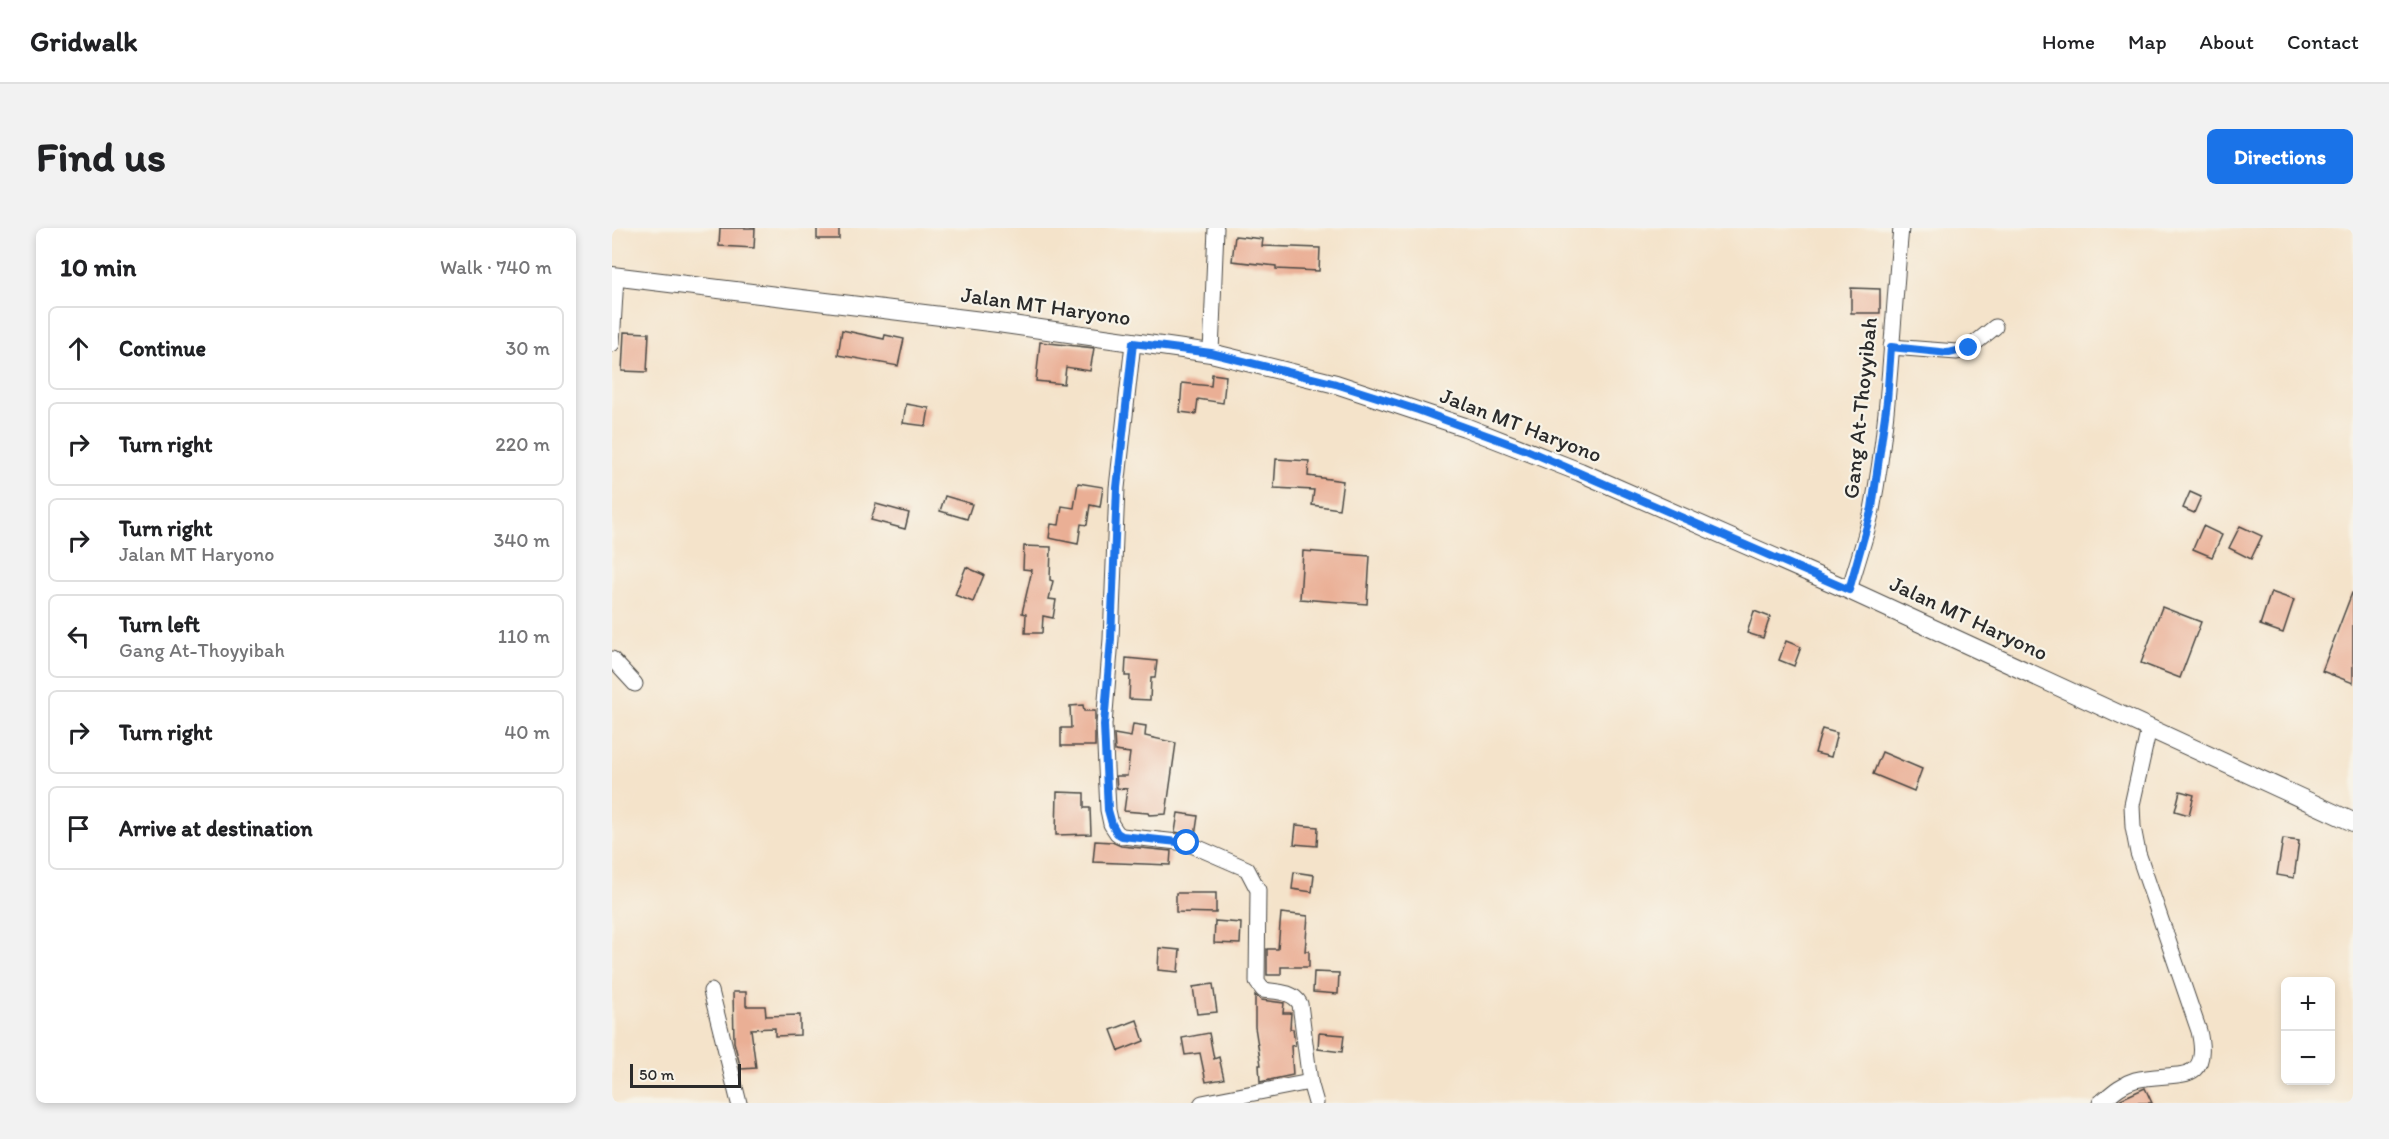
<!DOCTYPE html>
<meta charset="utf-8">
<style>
:root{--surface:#fff;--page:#f2f2f2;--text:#202124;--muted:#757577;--line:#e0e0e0;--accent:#1a73e8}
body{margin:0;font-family:Itim,sans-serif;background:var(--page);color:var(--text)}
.controls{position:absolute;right:18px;bottom:18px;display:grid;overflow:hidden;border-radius:9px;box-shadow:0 3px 9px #0003}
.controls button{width:54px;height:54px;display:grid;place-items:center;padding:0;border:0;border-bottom:2px solid var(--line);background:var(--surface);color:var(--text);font:30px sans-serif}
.scale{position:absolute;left:18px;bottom:15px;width:111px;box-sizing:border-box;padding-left:6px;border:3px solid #2b2b2b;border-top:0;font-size:16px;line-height:21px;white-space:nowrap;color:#2b2b2b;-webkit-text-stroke:4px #f7f3e8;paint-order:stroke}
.stop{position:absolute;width:18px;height:18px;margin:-14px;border:4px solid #1a73e8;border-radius:50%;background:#fff}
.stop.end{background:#1a73e8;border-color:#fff;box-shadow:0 2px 6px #0008}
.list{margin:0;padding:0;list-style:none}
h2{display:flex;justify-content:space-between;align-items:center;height:78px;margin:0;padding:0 24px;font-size:26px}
h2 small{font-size:20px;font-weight:400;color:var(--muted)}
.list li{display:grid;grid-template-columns:39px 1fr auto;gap:18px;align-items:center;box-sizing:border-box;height:84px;margin:0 12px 12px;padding:0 12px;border:2px solid var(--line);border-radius:9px}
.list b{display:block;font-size:22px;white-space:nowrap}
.list p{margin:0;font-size:20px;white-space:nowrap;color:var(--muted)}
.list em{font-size:20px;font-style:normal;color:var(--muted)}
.icon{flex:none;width:33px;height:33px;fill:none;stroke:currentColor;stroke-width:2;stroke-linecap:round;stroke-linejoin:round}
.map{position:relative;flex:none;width:1741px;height:875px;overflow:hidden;border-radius:9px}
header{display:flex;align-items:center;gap:36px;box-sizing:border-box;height:84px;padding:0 30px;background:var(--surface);border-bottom:2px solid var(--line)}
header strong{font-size:28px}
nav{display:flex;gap:33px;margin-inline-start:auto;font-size:21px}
.intro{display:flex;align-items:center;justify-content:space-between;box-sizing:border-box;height:144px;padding:0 36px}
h1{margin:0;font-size:42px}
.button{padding:15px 27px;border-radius:9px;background:var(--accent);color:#fff;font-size:21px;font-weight:700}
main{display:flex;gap:36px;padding:0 36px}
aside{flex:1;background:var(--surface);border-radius:9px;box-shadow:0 3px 9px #0003}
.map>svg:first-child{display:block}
.building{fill:#eaaf95}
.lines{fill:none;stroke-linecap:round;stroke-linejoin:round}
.minor-casing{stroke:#494743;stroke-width:17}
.major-casing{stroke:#494743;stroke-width:20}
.minor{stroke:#fff;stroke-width:15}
.major{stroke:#fff;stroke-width:18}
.route{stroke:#1a73e8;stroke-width:8}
.labels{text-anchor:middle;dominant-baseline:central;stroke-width:4.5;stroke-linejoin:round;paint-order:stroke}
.street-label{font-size:22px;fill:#2b2b2b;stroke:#f7f3e8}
</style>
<header>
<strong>Gridwalk</strong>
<nav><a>Home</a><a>Map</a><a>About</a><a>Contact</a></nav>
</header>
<div class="intro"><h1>Find us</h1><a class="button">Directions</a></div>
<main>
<aside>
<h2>10 min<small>Walk · 740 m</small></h2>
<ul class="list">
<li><svg class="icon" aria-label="ahead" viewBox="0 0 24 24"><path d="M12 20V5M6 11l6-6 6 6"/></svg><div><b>Continue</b></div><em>30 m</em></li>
<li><svg class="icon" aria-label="right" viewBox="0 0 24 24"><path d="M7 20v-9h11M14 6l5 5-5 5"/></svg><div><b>Turn right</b></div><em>220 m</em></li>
<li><svg class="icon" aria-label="right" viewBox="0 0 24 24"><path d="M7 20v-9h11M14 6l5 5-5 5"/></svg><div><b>Turn right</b><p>Jalan MT Haryono</p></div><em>340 m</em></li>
<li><svg class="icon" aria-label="left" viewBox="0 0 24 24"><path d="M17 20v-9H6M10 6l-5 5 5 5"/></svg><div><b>Turn left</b><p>Gang At-Thoyyibah</p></div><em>110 m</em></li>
<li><svg class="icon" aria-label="right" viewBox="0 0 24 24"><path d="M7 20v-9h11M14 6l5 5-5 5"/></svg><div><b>Turn right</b></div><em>40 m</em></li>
<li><svg class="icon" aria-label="arrive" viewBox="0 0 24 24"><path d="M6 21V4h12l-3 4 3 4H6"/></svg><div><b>Arrive at destination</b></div></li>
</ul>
</aside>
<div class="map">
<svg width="1741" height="875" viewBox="0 0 1741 875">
<rect width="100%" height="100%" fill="#f7f3e8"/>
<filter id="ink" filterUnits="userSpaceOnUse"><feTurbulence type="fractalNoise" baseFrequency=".0167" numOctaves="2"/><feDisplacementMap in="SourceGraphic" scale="12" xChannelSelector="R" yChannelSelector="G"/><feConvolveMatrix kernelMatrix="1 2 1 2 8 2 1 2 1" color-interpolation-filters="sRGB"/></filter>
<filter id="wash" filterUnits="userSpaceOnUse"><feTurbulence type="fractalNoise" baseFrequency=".008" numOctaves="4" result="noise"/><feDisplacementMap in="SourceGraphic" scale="24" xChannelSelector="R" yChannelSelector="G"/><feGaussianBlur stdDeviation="1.35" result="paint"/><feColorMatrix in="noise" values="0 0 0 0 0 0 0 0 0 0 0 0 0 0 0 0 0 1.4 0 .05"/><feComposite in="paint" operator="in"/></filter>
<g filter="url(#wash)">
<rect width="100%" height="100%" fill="#f4e3ca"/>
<g id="blocks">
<g class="building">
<path d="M108 0H143L142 20 107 18Z"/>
<rect x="205" y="0" width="22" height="11"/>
<path d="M623 8 651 11 650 18 708 20 707 43 664 41V38L620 33Z"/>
<path d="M1239 60 1268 61V85H1239Z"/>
<path d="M230 102 272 111 273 107 292 111 286 138 226 127Z"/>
<path d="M12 104 37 105 35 144 10 143Z"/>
<path d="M428 114 482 120 478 143 454 139 452 156 424 153Z"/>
<path d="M600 146 614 148 611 175 586 171 584 186 568 184 570 155 599 158Z"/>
<path d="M294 176 317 180 314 198 291 195Z"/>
<path d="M664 231 697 233 696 248 731 253 727 281 700 277 702 262 662 260Z"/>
<path d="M466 255 491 259 488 279 478 277 475 297 469 296 466 316 437 310 439 296 447 297 450 278 462 280Z"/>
<path d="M1578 264 1589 269 1582 285 1571 280Z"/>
<path d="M333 268 360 276 355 291 328 283Z"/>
<path d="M264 276 297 285 293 301 259 292Z"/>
<path d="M1591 298 1610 307 1600 329 1581 321Z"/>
<path d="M1628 298 1650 308 1639 331 1617 320Z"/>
<path d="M412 318 439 319 438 352 441 353 437 371 444 372 441 390 431 388 430 405H413L414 386 410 385 420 342 411 341Z"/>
<path d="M691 323 758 328 755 376 688 371Z"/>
<path d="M354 339 372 347 361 374 343 367Z"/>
<path d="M1659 364 1682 372 1671 405 1648 397Z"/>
<path d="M1740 365H1741V455L1710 443Z"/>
<path d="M1550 379 1589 394 1568 450 1529 435Z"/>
<path d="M1142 383 1158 389 1151 410 1135 405Z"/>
<path d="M1174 413 1189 419 1182 438 1167 432Z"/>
<path d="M514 430 545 433 543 450H539L538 472 517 471 518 448H513Z"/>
<path d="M471 477 472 483H483V518H449V500H459L458 478Z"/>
<path d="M521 496 534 498 533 508 564 515 554 586 537 587 536 585 512 583 515 561 505 560 504 548H515L518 525 503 523 502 506 519 509Z"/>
<path d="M1210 501 1225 505 1219 529 1203 525Z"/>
<path d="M1270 524 1310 541 1302 563 1261 546Z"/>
<path d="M1568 563 1582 567 1577 587 1563 583Z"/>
<path d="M445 564 472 565V580H478L479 606 444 607Z"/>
<path d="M566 585 586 588 583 608 563 604Z"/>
<path d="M684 597 706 599 705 618 682 616Z"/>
<path d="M1671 611 1687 613 1682 650 1665 647Z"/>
<path d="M483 613 500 614 509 618 559 623 558 637 481 634Z"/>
<path d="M682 644 702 647 700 664 680 661Z"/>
<path d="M564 665H604V685L564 684Z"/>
<path d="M669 685 696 688 693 723H697V739H669V747H655V721H666Z"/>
<path d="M603 693 629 695 628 716 602 715Z"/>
<path d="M547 720 568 722 566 744 546 742Z"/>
<path d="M702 744 727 745 726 766 701 764Z"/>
<path d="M601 756 605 784 585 786 581 759Z"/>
<path d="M121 764H134V778H153L154 788 188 787V807L163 808V800L139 801 144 840 129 841 122 814Z"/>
<path d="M643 767 649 772 672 775 671 785H679L678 801H681L683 817 679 818 681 847 648 854 647 837H649L643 799Z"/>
<path d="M525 792 532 813 507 823 499 802Z"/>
<path d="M597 805 602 831 607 829 612 851 594 854 588 825 573 827 570 810Z"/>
<path d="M707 805 732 807 730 824 706 821Z"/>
<path d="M1533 860 1540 875H1503L1509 871Z"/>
</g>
</g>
</g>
<g filter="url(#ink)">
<use href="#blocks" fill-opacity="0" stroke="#494743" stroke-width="1.5"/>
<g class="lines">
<defs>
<g id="minor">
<path d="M521 115 505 260 499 411 492 497 496 582 499 596 505 605 510 608 575 615 635 641 646 662 645 754 651 762C665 764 681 763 688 776L698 854 704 875"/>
<path d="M0 116 4 49"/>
<path d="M1279 119 1345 124 1357 120 1383 99"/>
<path d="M599 125 604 0"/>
<path d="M1237 362C1245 335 1254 309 1260 282 1278 190 1280 94 1289 0"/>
<path d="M0 431 23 456"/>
<path d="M99 763 127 875"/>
<path d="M590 875 698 854"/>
<path d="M1488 875C1499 866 1509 856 1523 852 1560 842 1600 861 1587 803L1526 625 1521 599 1520 577 1537 500"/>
</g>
<path id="major" d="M0 48 386 95 599 125 724 156 853 199 968 244 1237 362 1741 594"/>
</defs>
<use href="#minor" class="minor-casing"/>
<use href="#major" class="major-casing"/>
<use href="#minor" class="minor"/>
<use href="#major" class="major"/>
</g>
</g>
<g class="lines" filter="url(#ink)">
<path class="route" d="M575 615 510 608 505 605 500 596 496 582 492 497 499 411 505 260 521 115 599 125 724 156 806 182 912 221 1237 362 1260 280 1275 173 1279 119 1337 125 1357 120"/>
</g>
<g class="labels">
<g class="street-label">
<text transform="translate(434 78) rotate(8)">Jalan MT Haryono</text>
<text transform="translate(1248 180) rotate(-84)">Gang At-Thoyyibah</text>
<text transform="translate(909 197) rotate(21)">Jalan MT Haryono</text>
<text transform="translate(1357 390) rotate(25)">Jalan MT Haryono</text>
</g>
</g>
</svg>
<div class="controls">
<button>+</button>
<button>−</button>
</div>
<div class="scale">50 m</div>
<div class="stop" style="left:575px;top:615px"></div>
<div class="stop end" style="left:1357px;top:120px"></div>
</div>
</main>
